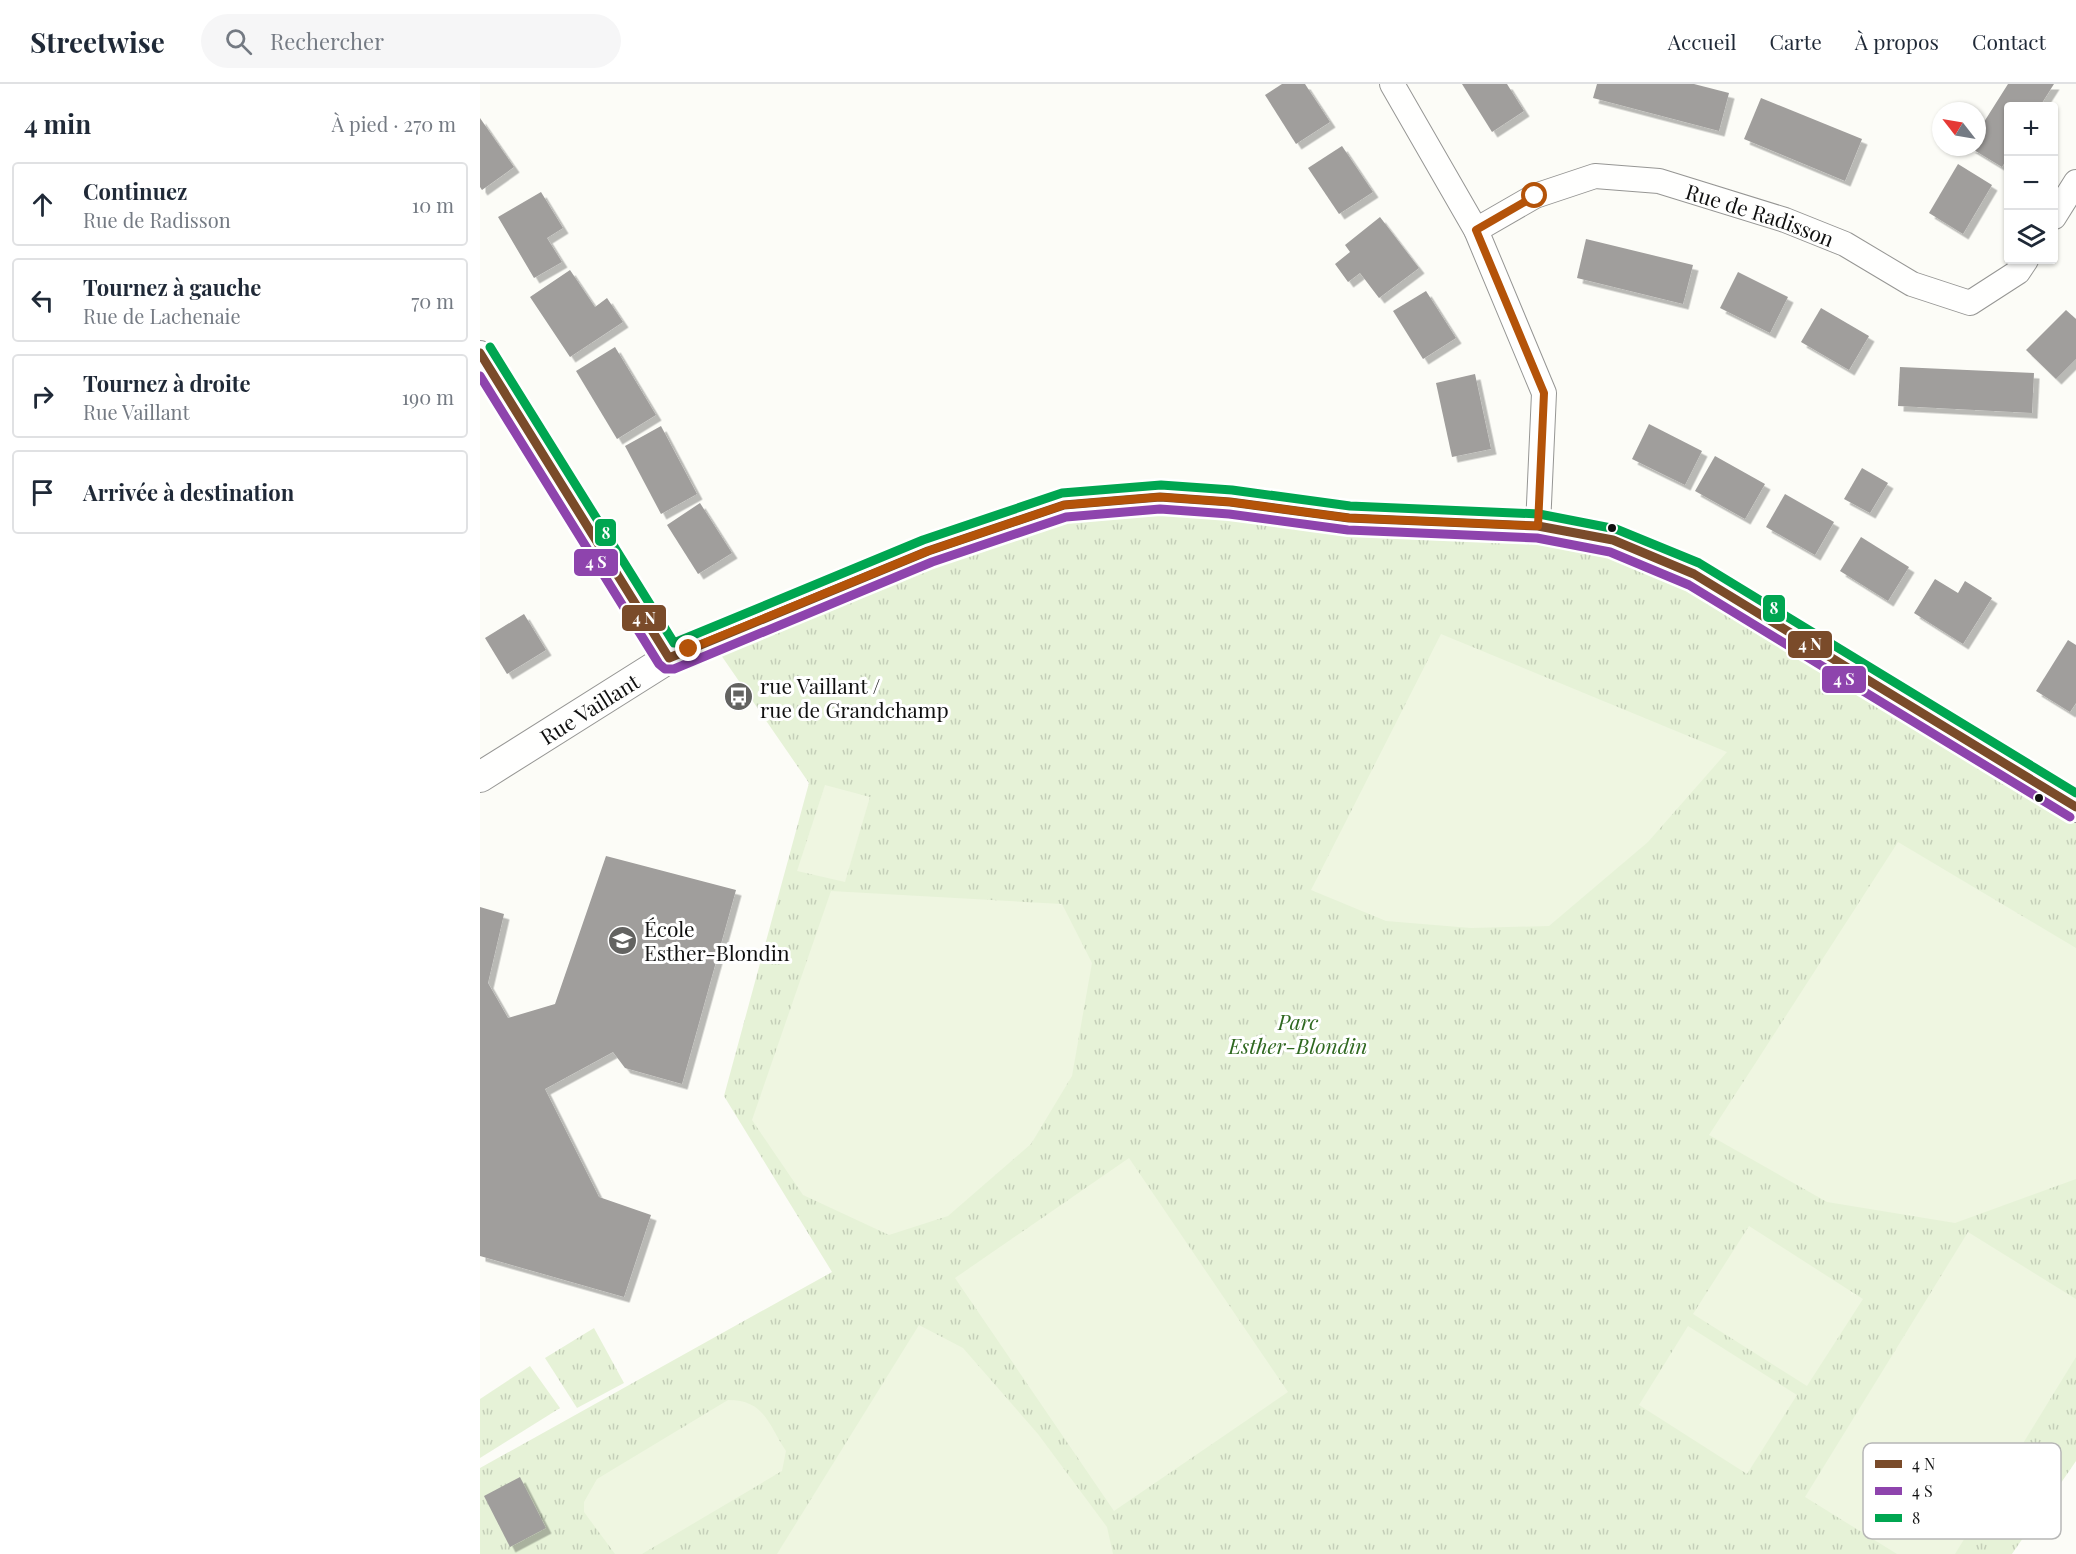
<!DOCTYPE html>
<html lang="fr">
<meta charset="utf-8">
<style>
:root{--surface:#fff;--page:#f6f6f7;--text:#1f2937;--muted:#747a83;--line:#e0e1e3}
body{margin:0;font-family:"Playfair Display",serif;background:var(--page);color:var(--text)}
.controls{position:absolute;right:18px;top:18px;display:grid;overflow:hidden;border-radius:6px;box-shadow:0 2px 4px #0004}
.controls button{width:54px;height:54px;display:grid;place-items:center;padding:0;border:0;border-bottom:2px solid var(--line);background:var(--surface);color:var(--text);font:30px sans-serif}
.compass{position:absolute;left:1452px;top:18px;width:54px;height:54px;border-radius:50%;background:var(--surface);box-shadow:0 2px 4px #0004;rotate:301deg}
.stop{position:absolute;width:18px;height:18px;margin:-14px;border:4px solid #b45309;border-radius:50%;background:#fff}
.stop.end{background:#b45309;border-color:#fff;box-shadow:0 2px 6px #0008}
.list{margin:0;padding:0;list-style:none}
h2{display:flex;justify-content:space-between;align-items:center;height:78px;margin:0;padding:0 24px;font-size:26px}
h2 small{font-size:20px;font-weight:400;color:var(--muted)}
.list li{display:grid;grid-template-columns:39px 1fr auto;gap:18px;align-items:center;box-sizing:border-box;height:84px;margin:0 12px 12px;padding:0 12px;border:2px solid var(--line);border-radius:6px}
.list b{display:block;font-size:22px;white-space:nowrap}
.list p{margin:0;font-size:20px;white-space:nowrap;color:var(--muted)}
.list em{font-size:20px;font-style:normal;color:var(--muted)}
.icon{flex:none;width:33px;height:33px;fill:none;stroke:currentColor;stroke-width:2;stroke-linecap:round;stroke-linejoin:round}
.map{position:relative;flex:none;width:1596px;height:1470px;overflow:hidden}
header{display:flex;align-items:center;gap:36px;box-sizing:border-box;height:84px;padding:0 30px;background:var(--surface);border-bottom:2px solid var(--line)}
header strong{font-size:28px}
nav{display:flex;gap:33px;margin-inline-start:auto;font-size:21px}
.search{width:420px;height:54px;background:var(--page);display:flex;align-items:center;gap:15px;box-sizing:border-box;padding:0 21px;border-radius:33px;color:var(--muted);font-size:22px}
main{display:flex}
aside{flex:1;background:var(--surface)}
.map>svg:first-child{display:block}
.park{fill:url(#park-tufts)}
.pitch{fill:#eff6e1}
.building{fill:#a09e9c;filter:url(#shadow)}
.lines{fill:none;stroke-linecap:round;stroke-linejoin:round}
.minor-casing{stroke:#969694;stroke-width:26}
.tertiary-casing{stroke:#969694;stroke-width:32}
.minor{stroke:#fffffe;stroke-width:24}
.tertiary{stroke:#fffffe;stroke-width:30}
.bus-1-casing{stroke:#fff;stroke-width:14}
.bus-2-casing{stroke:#fff;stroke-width:14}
.bus-3-casing{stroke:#fff;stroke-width:14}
.bus-1{stroke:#7a4b2a;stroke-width:9}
.bus-2{stroke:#8e44ad;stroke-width:9}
.bus-3{stroke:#00a651;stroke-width:9}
.route{stroke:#b45309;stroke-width:8}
.bus-dot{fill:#101010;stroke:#fff;stroke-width:2}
.labels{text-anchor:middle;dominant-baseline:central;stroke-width:6;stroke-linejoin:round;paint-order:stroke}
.street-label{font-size:21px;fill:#101010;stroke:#fff}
.poi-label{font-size:21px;fill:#101010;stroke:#fff;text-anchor:start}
.park-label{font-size:21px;font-style:italic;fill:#2f6820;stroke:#fff}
.key{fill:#fff;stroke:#b7b7b7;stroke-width:1.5}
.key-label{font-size:16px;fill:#101010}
.line-badge{stroke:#fff;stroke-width:2}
.badge-label{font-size:16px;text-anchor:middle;font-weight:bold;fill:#fff}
</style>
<header>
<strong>Streetwise</strong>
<div class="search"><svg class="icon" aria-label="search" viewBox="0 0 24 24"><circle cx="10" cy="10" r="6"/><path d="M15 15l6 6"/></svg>Rechercher</div>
<nav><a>Accueil</a><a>Carte</a><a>À propos</a><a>Contact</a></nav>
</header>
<main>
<aside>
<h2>4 min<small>À pied · 270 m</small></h2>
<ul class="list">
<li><svg class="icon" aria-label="ahead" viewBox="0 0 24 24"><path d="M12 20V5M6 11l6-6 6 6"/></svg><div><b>Continuez</b><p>Rue de Radisson</p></div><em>10 m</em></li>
<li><svg class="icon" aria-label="left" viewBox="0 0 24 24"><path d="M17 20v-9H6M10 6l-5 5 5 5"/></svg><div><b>Tournez à gauche</b><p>Rue de Lachenaie</p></div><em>70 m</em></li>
<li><svg class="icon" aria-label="right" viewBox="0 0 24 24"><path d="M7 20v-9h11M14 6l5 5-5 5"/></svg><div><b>Tournez à droite</b><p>Rue Vaillant</p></div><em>190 m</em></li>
<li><svg class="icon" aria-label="arrive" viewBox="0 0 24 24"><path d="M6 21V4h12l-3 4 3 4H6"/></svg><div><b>Arrivée à destination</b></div></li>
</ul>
</aside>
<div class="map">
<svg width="1596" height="1470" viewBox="0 0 1596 1470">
<defs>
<pattern id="park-tufts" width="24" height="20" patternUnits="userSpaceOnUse" patternTransform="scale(1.5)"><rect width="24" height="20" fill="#e6f2d7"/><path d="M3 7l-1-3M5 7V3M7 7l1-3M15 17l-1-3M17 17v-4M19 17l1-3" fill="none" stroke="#c4ceb8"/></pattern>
<filter id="shadow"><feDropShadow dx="5.5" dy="5.5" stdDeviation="0" flood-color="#0004"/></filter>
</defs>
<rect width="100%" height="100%" fill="#fcfcf7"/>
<g class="park">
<path d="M584 421 1133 456 1596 723V1377L1532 1470H0V1384L352 1188 244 1012 329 699 232 558Z"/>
<path d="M114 1244 144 1299 97 1324 65 1274Z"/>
<path d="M50 1282 80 1324 0 1374V1315Z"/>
</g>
<g class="pitch">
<path d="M961 550 1247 668 1168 758 1069 842 991 844 906 837 831 806Z"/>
<path d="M345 701 390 713 365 798 317 787Z"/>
<path d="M1418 758 1596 864V1095L1475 1139 1347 1118 1229 1051Z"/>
<path d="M351 807 582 820 612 879 592 992 551 1060 468 1132 409 1151 323 1111 272 1036Z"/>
<path d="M649 1074 808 1308 634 1427 475 1194Z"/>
<path d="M1269 1142 1383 1215 1327 1302 1213 1230Z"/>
<path d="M1488 1148 1596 1215V1273L1475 1470H1417L1325 1413Z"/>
<path d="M439 1241 483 1264 558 1350 627 1443 633 1470H297Z"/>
<path d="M1208 1242 1317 1311 1267 1390 1159 1321Z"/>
<path d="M248 1316C285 1316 288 1340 306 1367L302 1387 162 1470H135L104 1428V1418L117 1395Z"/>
</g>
<g class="building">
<path d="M802 0H825L850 38 816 60 785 11Z"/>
<path d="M982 0H1027L1044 27 1012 48Z"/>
<path d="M1117 0H1214L1249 9 1239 47 1113 14Z"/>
<path d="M1528 0H1574L1560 22H1528V73L1522 83 1489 63H1497V49Z"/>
<path d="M1281 14 1382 55 1365 97 1264 55Z"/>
<path d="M0 34 34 83 2 106 0 103Z"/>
<path d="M862 62 893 108 859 130 828 84Z"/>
<path d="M1478 80 1512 101 1483 150 1449 129Z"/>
<path d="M61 108 83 144 67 154 82 178 54 194 18 133Z"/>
<path d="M900 133 939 184 899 214 880 189 868 198 855 180 870 168 865 161Z"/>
<path d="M1106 155 1213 181 1203 220 1097 194Z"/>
<path d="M90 186 115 223 127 214 143 238 90 273 50 213Z"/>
<path d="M1258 188 1308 213 1290 249 1240 224Z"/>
<path d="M946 207 976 254 943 275 913 227Z"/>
<path d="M1341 224 1389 252 1369 286 1321 258Z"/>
<path d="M1586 226 1596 235V275L1576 295 1546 266Z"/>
<path d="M135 263 176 331 137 355 96 287Z"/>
<path d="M1420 283 1554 289 1552 329 1418 322Z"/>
<path d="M995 290 1011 365 972 373 956 299Z"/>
<path d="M1169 340 1222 367 1205 401 1152 375Z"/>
<path d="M181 342 217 410 181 430 145 362Z"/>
<path d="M1235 372 1285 400 1265 435 1215 407Z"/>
<path d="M1382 384 1408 399 1390 429 1364 415Z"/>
<path d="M1305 410 1354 438 1335 471 1286 443Z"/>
<path d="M220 419 252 469 218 490 187 441Z"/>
<path d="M1381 453 1429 483 1408 517 1360 487Z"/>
<path d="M1455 495 1478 509 1485 497 1512 514 1483 560 1434 529Z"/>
<path d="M44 530 66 566 27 590 5 554Z"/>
<path d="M1588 556 1596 561V619L1590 628 1556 607Z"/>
<path d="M126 772 256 806 202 1000 145 984 133 968 65 1005 119 1113 171 1131 144 1213 0 1172V823L24 830 8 899 28 934 75 920Z"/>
<path d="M40 1393 66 1444 30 1463 4 1412Z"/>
</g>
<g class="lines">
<defs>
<g id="minor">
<path d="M912 0 996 146 1064 309 1058 442"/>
<path d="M1574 133 1596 98"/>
<path id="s1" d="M996 146 1055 112 1115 92 1179 97 1305 136 1365 160 1432 200 1490 219 1538 188 1546 176"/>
<path d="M0 269 189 574"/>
</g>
<g id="tertiary">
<path id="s2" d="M0 693 189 574 448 467 584 421 680 413 750 418 869 434 1058 442 1133 456 1214 490 1596 723"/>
</g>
</defs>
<use href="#minor" class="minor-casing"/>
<use href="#tertiary" class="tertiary-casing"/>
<use href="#minor" class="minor"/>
<use href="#tertiary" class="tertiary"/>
<defs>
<path id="bus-1" d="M0 269 189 574 448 467 584 421 680 413 750 418 869 434 1058 442 1133 456 1214 490 1596 723"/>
<path id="bus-2" d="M0 292 179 580 185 585H194L452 478 586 433 680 425 749 430 868 446 1057 454 1130 468 1209 501 1590 733"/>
<path id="bus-3" d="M10 263 194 559 443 456 582 409 681 401 752 406 870 422 1059 430 1136 445 1219 479 1596 709"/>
</defs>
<use href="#bus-1" class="bus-1-casing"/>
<use href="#bus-2" class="bus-2-casing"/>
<use href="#bus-3" class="bus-3-casing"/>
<use href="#bus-1" class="bus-1"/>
<use href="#bus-2" class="bus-2"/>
<use href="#bus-3" class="bus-3"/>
</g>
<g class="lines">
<path class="route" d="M209 565 448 467 584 421 680 413 750 418 869 434 1058 442 1064 309 996 146 1055 112"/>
</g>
<defs>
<symbol id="bus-disc" viewBox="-11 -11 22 22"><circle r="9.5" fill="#636361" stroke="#fff"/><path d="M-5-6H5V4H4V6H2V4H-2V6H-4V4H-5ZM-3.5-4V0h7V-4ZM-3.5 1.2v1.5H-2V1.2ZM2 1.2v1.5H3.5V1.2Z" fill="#fff"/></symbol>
<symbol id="school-disc" viewBox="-11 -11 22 22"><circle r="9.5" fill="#636361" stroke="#fff"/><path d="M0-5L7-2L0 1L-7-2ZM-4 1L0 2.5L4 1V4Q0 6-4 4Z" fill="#fff"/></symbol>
</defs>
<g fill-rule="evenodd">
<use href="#bus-disc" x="242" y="596" width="33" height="33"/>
<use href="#school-disc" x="126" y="840" width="33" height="33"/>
</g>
<g class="bus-dot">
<circle cx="1132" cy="444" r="5"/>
<circle cx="1559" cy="714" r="5"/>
</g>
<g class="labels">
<g class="street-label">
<text stroke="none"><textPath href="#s1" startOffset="302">Rue de Radisson</textPath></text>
<text stroke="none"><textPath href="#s2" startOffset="129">Rue Vaillant</textPath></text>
</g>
<g class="poi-label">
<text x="280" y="601">rue Vaillant /<tspan x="280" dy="24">rue de Grandchamp</tspan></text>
<text x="164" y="844">École<tspan x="164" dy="24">Esther-Blondin</tspan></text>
</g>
<g class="park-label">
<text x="818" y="937">Parc<tspan x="818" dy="24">Esther-Blondin</tspan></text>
</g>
</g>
<rect x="1383" y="1359" width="198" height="96" rx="9" class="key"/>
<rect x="1395" y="1376" width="27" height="8" fill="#7a4b2a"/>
<rect x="1395" y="1403" width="27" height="8" fill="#8e44ad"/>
<rect x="1395" y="1430" width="27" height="8" fill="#00a651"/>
<g class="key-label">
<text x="1432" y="1386">4 N</text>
<text x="1432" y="1413">4 S</text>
<text x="1432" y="1440">8</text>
</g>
<g class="line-badge">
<rect x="114" y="434" width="23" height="29" rx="6" fill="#00a651"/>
<rect x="93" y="464" width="46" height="29" rx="6" fill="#8e44ad"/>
<rect x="1282" y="510" width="24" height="29" rx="6" fill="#00a651"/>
<rect x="141" y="520" width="46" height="28" rx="6" fill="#7a4b2a"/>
<rect x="1307" y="546" width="46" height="29" rx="6" fill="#7a4b2a"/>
<rect x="1341" y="581" width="46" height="29" rx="6" fill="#8e44ad"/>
</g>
<g class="badge-label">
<text x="126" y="455">8</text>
<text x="116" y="484">4 S</text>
<text x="1294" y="530">8</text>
<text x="164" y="540">4 N</text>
<text x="1330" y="566">4 N</text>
<text x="1364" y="601">4 S</text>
</g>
</svg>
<div class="controls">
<button>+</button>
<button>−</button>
<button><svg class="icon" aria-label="layers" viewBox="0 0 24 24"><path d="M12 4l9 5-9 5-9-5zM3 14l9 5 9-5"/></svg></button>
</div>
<svg class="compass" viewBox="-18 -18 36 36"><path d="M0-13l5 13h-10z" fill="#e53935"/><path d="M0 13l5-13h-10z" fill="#747a83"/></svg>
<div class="stop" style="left:1055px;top:112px"></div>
<div class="stop end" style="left:209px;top:565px"></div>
</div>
</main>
